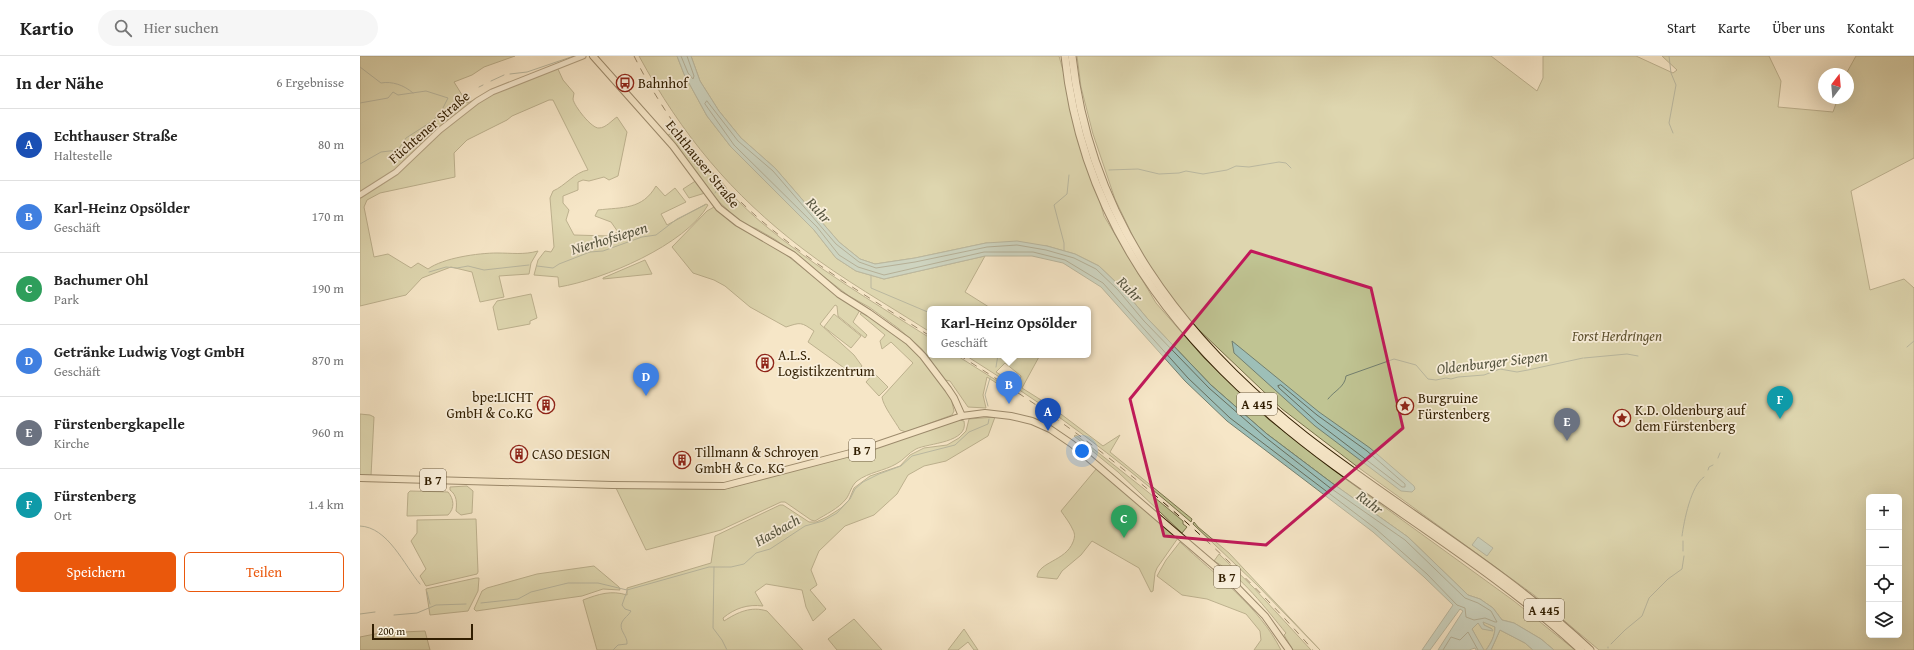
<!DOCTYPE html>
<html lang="de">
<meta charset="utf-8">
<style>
:root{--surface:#fff;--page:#f6f6f6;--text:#222;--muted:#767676;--line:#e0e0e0;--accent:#ea580c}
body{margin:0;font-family:"Gentium Book Plus",serif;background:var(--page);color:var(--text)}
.controls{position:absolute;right:12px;bottom:12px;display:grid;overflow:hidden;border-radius:6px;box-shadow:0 4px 16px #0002}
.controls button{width:36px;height:36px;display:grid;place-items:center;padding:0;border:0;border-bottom:1px solid var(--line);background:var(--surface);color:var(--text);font:20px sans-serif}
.compass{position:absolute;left:1458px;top:12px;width:36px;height:36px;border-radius:50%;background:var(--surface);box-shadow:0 4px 16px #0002;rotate:16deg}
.scale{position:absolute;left:12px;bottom:10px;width:101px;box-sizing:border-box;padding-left:4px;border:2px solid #311e01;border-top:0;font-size:11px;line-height:14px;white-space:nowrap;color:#311e01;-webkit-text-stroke:3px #f9efdb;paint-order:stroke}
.you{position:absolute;left:722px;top:395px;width:14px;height:14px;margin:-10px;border:3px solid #fff;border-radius:50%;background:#1a73e8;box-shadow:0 0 0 6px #1a73e833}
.badge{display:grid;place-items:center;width:26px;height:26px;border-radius:50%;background:var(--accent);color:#fff;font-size:13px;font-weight:700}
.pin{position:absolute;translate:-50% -33px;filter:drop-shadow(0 1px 2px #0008)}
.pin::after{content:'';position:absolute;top:21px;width:14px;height:12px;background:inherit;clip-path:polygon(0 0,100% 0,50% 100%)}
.popup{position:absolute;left:567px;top:250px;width:164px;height:52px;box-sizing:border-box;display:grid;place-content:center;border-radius:6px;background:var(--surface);filter:drop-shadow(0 1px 3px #0005);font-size:13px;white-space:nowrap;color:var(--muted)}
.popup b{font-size:15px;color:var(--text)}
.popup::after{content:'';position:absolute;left:50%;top:100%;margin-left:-8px;border:8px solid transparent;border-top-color:var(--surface)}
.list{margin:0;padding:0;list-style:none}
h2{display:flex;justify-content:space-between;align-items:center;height:52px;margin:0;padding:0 16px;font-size:17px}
h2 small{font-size:13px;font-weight:400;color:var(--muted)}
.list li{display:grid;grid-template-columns:26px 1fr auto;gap:12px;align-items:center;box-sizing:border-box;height:72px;padding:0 16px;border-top:1px solid var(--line)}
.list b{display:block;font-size:15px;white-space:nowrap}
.list p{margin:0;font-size:13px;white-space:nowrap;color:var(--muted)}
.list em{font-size:13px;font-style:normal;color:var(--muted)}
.actions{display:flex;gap:8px;padding:12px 16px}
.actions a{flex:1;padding:9px 0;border:1px solid var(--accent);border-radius:6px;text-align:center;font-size:14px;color:var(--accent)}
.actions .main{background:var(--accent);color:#fff}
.icon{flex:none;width:22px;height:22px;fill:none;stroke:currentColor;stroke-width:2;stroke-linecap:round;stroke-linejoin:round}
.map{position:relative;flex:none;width:1554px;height:594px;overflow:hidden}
header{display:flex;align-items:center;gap:24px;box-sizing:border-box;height:56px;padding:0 20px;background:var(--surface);border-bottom:1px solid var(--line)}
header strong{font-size:19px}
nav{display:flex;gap:22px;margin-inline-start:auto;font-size:14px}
.search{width:280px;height:36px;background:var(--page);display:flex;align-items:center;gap:10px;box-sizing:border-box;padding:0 14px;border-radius:22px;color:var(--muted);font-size:15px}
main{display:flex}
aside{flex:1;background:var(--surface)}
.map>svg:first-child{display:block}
.green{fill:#c0c493;stroke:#78714a;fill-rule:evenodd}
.water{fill:#9dbfb8;stroke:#727f6f}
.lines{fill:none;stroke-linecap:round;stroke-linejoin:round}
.shore{stroke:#676e5c;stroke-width:1}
.stream{stroke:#727f6f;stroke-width:1}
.minor-casing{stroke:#625032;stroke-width:7}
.major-casing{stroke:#311e01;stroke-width:8}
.highway-casing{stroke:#311e01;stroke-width:9}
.minor{stroke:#f9efdb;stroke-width:5}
.major{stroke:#f6e6c7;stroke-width:6}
.highway{stroke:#f6e6c7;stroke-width:7}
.rail{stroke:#311e01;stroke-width:1;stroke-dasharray:7 7;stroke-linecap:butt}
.marked{fill:none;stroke:#c2185b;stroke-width:3;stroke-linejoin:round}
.labels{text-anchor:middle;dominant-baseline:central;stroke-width:3.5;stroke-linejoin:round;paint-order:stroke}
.shield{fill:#f9efdb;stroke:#6d5d42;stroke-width:1}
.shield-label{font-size:13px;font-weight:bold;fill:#311e01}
.poi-label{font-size:14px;fill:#311e01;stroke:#f9efdb;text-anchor:start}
.street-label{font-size:14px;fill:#311e01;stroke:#f9efdb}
.park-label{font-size:14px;font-style:italic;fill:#5c502d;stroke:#f9efdb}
.water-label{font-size:15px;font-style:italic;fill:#575641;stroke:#f9efdb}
</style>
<header>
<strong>Kartio</strong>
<div class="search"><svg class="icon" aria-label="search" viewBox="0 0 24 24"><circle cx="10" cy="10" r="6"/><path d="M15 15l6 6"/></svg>Hier suchen</div>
<nav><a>Start</a><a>Karte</a><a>Über uns</a><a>Kontakt</a></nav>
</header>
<main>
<aside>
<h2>In der Nähe<small>6 Ergebnisse</small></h2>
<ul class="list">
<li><span class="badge" style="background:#1a4fb4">A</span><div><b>Echthauser Straße</b><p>Haltestelle</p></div><em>80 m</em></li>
<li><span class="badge" style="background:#3f7fe0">B</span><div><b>Karl-Heinz Opsölder</b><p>Geschäft</p></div><em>170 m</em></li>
<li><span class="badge" style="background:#2e9e5b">C</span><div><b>Bachumer Ohl</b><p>Park</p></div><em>190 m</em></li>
<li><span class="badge" style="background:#3f7fe0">D</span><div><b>Getränke Ludwig Vogt GmbH</b><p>Geschäft</p></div><em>870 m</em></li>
<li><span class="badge" style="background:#6b7280">E</span><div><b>Fürstenbergkapelle</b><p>Kirche</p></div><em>960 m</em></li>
<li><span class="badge" style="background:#0f9aa8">F</span><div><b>Fürstenberg</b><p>Ort</p></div><em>1.4 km</em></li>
</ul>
<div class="actions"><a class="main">Speichern</a><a>Teilen</a></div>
</aside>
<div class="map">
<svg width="1554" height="594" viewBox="0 0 1554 594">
<rect width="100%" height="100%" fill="#f6e6c7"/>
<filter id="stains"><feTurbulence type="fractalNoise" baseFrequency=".005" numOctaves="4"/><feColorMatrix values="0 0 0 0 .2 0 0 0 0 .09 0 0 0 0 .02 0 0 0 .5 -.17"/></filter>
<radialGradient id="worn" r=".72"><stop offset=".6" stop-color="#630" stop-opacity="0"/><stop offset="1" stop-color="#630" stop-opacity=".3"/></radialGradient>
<g class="green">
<path d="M0 0H155L124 11 112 19 94 26 107 47 197 11 203 24 214 37C214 39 213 41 213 43 214 50 232 73 239 72 246 72 252 64 257 61L267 76 258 120 249 124 244 121 229 125 223 124 218 126V134L203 140V147L209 154 206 164 214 179 248 180 258 176 251 166 235 160 238 154C263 151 282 154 296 130L305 140 315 132 326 146 301 158 307 169 346 148 348 149C326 189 242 224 199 231L198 221 174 219 178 204 185 195 191 196 194 191 190 142 193 135C205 130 215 116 228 114L193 44H189L152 60 147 64 107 84 94 97 95 121 20 137 7 144 4 151 14 201 28 198 51 212 58 207 68 213C83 202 118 197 137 197 152 197 164 199 178 195L171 207 169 218 139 220 144 241 120 246 112 216 91 211 62 222 46 239 0 250Z"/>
<path d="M279 0H317L324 18 347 60 371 91 454 174 476 202 496 215 524 223 625 200 605 236 632 253H570V276C528 249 482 223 443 193 371 138 322 79 279 0Z"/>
<path d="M331 0H699L744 160 796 247 844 302 908 363 987 424 1154 545 1215 594H1194L1181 583 1154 567 1142 564 1133 552 1120 543 1108 539 1048 481 972 427 907 378 851 329 787 262 761 231 739 210 715 198 687 190 626 187 555 202 515 208 500 203 479 186 415 112 381 82 359 55 340 25Z"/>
<path d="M717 0H1131L1177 35 1183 22V0H1276L1313 17 1317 14 1302 0H1409L1421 25 1418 51 1473 56 1478 42H1488V18H1486L1496 0H1554V102L1491 135 1510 234 1544 223 1554 232V594H1239L1174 539 999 412 922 353 838 273 807 238 781 197 755 143 733 78 721 31ZM1509 441H1539V579H1509Z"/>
<path d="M317 73C342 106 370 140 402 167 454 211 513 246 570 282V299H596L650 333 649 335 627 321 623 339 626 352 608 351 590 325 585 324 562 293 538 272 509 251 489 240 416 184 397 173 382 167 356 143 307 80Z"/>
<path d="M337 124 345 137 329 142 323 133Z"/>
<path d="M354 151 373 168 424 197 481 243 500 254 493 266 507 279 505 282 478 260 477 250 475 249 460 268 494 299 502 310 494 319 448 286 454 275C441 266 441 266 426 271L390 251 365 230 354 224 333 217 312 191 347 155Z"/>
<path d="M285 204 292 218 243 223V222Z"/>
<path d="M171 238 177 262 170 265V268L138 274 133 251 137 245Z"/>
<path d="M504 255 557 296 591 342 594 355 592 359 546 376 540 374C535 365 523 350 522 341L553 307 531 286 522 293 520 285 525 279 500 258Z"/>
<path d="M474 258 501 280 491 292 464 271Z"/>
<path d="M605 299H680L662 332 689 349 743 390 760 379 750 396 832 463 831 466C775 418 719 373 658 333L661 320 645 307 636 316 655 328V331Z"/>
<path d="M514 317 528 331 519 340 506 326Z"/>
<path d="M0 358 10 359 14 361 11 420 0 419Z"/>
<path d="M635 361 628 380 586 405 564 410 548 419 537 438 514 459 485 470 459 495 451 514 457 529 450 534 466 553 453 565 446 551 442 534 406 528 395 536 403 550C388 548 375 552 363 562L364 565C378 556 391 550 407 555L443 594H237L223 544C239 538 251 534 267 539V532L351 507 355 480 420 449H423L449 466H456L467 461 481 452 489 444 494 432 510 420 540 410 550 399 564 392 587 389 599 382 606 375 609 363Z"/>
<path d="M599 364 604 365C609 387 568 387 556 393 548 397 544 404 536 408 524 415 509 416 497 425 491 430 490 438 486 443 478 453 466 458 455 465L451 464 425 446H421L361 474 286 494 256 432 365 433 504 395Z"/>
<path d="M716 379 788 436 823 465V468L827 471 822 477 758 416 714 380Z"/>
<path d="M737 412 818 482 797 512 795 517 793 535 791 536 779 512 732 485 721 499 702 515 697 523 677 521C678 506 706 505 713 486 715 481 715 478 713 474 710 467 705 461 701 455Z"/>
<path d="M107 430 113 435 112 457 101 459 96 455C97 447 97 439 90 434V431Z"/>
<path d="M50 435 88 436C94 443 95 452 88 459L47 460 48 437Z"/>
<path d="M116 463 118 516 117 518 66 530 60 520 66 513 51 485 57 477V464Z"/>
<path d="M834 466 838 471 869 497 960 594 897 529 833 468Z"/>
<path d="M820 486C855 519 899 550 921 594H894L901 584 900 575 886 558 847 543 822 539 797 520 806 504Z"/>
<path d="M859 498 893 531 951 594H933L924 579 926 577C906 553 882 520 854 505Z"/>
<path d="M234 510 259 531 260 534 243 533 222 540 116 555 114 553 122 535 127 532 177 518Z"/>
<path d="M116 522H119L118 535 108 555 70 559 66 533Z"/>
<path d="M494 563 522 594H477L468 583Z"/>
<path d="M1123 565 1135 571C1135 580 1131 587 1126 594H1123L1112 573 1118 567 1132 573 1124 569Z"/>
<path d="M604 573 618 594H614L608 586 598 594H588Z"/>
<path d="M1140 574 1165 587 1173 594H1131Z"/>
<path d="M65 575 70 594H0V581L20 577Z"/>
</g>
<g class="water">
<path d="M317 0H331L340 25 359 55 381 82 415 112 479 186 500 203 515 208 555 202 626 187 657 185 687 190 715 198 739 210 761 231 787 262 851 329 907 378 972 427 1048 481 1108 539 1120 543 1133 552 1142 564 1154 567 1181 583 1194 594H1173L1165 587 1140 574 1131 594H1126C1131 587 1135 580 1135 571L1123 566 1124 569 1132 573 1133 575 1122 573 1118 567 1112 573 1124 594H1116L1115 592 1109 594H1078L1103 555 1100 553 1070 594H1062L1093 549 1064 521 1013 476 867 365 825 325 741 231 703 207 672 200H625L524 223 496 215 476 202 454 174 371 91 347 60 324 18Z"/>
<path d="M872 285 959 356 1010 392 1054 430 1055 433 1052 436 1041 435 955 370 874 297Z"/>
<path d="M1118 481 1133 492 1127 500 1112 489Z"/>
</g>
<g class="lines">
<g class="shore">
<path d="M321 0 328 17 333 23 334 20 327 0"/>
<path d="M347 45 378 85 413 115 476 188 499 206 516 212 555 206 627 191 657 189 686 194 714 202 736 213 758 234 784 265 849 332 905 381 969 431 1045 484 1105 542 1118 547 1131 555 1137 566H1135L1125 562 1114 564 1106 561 1105 552 1097 549 1067 518 1016 473 870 362 828 322 743 227 705 204 673 196H624L524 219 498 211 479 199 457 171 374 89 345 48Z"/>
<path d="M921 329 957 359 1007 395 1045 428V431H1042L958 367 919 332 918 330Z"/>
<path d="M1083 594 1091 581 1100 584 1108 576 1118 594"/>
</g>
<g class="stream">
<path d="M1309 0 1311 17 1316 29 1309 67 1313 77"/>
<path d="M0 11 21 27C32 25 44 29 53 37"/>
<path d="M150 18 167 16 214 0"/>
<path d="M131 25 144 19"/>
<path d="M119 31 123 29"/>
<path d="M101 40 107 38"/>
<path d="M0 47 28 42 33 36 38 39 66 35 88 42 83 52"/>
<path d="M0 108 21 96 38 94 46 82 71 66 82 55"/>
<path d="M749 114 778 113 799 118 819 117 826 115 843 118 867 114 876 110 889 111 919 106 926 107 931 112"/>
<path d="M355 137 360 129"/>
<path d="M704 194V187L694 149 707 138 709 119"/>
<path d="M177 210 193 212 199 208 230 196 243 195 282 181 296 179 317 163 345 149"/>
<path d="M69 216 86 211 97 212 108 210 124 214 169 209"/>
<path d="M511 219V232L570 257"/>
<path d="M1547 291 1554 285"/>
<path d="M1224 302 1267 298 1278 300"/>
<path d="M636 311 638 299"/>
<path d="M968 343C974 335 985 331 986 320L1034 303 1056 309 1068 323 1076 324 1086 322 1091 323 1098 321 1124 319 1140 313 1157 316 1168 314 1223 302"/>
<path d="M628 350 625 339 630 322"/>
<path d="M1358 402 1360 397"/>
<path d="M1348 414 1349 411 1353 409"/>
<path d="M0 470C28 471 44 509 60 528"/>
<path d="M1322 480C1324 465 1331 429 1344 421"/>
<path d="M1323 485V495"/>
<path d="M354 511 353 572 362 584 367 594"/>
<path d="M67 536 70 548"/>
<path d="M121 547 158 543 171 536 208 527H238L267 534 349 511H371L384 508 396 497 410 493 445 470 463 465 477 457 490 443 495 433 503 426 519 418 541 410 552 400 595 389 609 376 628 368 629 363"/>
<path d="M0 558 15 556"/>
<path d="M34 559 57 557 76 549 106 548"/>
<path d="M1251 588 1265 574 1282 560 1289 542 1308 523 1322 513 1324 500"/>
<path d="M1248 592V591"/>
<path d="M253 594 258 589 267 588C268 580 258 574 262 566 264 562 269 559 271 555L265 553 262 549 267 535"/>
</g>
<defs>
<path id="minor" d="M0 139 36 116 80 74 117 45 132 36 223 0"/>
<g id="major">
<path d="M233 0 313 90 359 152 378 167 433 199 479 238 509 257 548 285 563 300 588 333 594 342 602 360"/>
<path d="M0 422 252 429 364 430 502 394 602 360 625 357 651 360 672 365 690 373 712 388 864 518 905 560 929 594"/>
</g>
<g id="highway">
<path d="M705 0C724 181 834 307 975 410 1058 470 1146 524 1221 594"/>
<path d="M712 0C730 163 820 281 945 380 1039 453 1143 512 1230 594"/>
</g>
</defs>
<use href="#minor" class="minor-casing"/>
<use href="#major" class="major-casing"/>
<use href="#highway" class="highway-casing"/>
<use href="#minor" class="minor"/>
<use href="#major" class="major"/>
<use href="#highway" class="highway"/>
<g class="rail">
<path d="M274 0C305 62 350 121 403 166 455 210 513 244 570 280"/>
<path d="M599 299C640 325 681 351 720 380 805 443 884 515 953 594"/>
</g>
</g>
<path d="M0 0H1554V594H0ZM891 195 1011 232 1043 372 906 489 804 480 770 343Z" fill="#f6e6c7" fill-opacity=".55" fill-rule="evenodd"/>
<path class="marked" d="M891 195 1011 232 1043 372 906 489 804 480 770 343Z"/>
<defs>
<symbol id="bus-ring" viewBox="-11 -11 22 22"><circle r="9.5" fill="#f9efdb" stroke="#8f2418" stroke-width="1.5"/><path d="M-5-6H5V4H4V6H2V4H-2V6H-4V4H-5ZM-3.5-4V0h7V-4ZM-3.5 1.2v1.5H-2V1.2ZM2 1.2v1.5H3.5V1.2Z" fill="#8f2418"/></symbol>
<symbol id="building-ring" viewBox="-11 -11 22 22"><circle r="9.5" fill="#f9efdb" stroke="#8f2418" stroke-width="1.5"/><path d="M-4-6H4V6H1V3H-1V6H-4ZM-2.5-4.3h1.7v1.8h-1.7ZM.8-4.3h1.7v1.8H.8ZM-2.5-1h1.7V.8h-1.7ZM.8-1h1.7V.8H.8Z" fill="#8f2418"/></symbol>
<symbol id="sight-ring" viewBox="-11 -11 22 22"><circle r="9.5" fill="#f9efdb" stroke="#8f2418" stroke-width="1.5"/><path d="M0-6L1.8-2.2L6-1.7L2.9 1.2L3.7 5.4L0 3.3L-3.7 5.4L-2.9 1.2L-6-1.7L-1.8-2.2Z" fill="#8f2418"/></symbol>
</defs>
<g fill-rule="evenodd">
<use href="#bus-ring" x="255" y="17" width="20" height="20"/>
<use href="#building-ring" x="395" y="297" width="20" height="20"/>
<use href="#building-ring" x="176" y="339" width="20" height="20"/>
<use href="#sight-ring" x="1035" y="340" width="20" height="20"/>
<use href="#sight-ring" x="1252" y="352" width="20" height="20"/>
<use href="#building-ring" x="149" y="388" width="20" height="20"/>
<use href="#building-ring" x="312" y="394" width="20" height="20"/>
</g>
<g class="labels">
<g class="shield">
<rect x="877" y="337" width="40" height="22" rx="3"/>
<rect x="489" y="383" width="26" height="22" rx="3"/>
<rect x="60" y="413" width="26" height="22" rx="3"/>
<rect x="854" y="510" width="26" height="22" rx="3"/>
<rect x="1164" y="543" width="40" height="22" rx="3"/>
</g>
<g class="shield-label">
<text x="897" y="348">A 445</text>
<text x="502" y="394">B 7</text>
<text x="73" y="424">B 7</text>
<text x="867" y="521">B 7</text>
<text x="1184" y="554">A 445</text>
</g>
<g class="poi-label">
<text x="278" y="27">Bahnhof</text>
<text x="418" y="299">A.L.S.<tspan x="418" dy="16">Logistikzentrum</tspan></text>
<text x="173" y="341" text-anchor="end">bpe:LICHT<tspan x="173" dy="16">GmbH &amp; Co.KG</tspan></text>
<text x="1058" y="342">Burgruine<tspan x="1058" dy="16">Fürstenberg</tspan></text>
<text x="1275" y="354">K.D. Oldenburg auf<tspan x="1275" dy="16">dem Fürstenberg</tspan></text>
<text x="335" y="396">Tillmann &amp; Schroyen<tspan x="335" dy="16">GmbH &amp; Co. KG</tspan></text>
<text x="172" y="398">CASO DESIGN</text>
</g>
<g class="street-label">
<text transform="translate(69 71) rotate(-41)">Füchtener Straße</text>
<text transform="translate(343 108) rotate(51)">Echthauser Straße</text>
</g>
<g class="park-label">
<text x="1257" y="280">Forst Herdringen</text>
</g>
<g class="water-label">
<text transform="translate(459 154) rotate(47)">Ruhr</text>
<text transform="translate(249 182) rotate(-17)">Nierhofsiepen</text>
<text transform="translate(770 233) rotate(45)">Ruhr</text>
<text transform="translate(1132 306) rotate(-7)">Oldenburger Siepen</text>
<text transform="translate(1010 446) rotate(37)">Ruhr</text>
<text transform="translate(417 474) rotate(-29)">Hasbach</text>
</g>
</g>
<rect width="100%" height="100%" filter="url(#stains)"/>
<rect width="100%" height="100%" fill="url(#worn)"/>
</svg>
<div class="controls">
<button>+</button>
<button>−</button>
<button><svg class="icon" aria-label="locate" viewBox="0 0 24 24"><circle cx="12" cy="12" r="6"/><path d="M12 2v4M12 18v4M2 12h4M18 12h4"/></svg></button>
<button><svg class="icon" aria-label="layers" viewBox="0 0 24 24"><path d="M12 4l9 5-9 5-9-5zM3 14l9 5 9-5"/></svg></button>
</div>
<svg class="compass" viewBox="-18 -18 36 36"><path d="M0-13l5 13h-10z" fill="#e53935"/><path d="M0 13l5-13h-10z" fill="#767676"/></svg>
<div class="scale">200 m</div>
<div class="you"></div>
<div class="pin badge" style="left:688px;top:375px;background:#1a4fb4">A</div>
<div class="pin badge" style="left:649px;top:348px;background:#3f7fe0">B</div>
<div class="popup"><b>Karl-Heinz Opsölder</b>Geschäft</div>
<div class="pin badge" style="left:764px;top:482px;background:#2e9e5b">C</div>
<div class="pin badge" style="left:286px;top:340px;background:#3f7fe0">D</div>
<div class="pin badge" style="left:1207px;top:385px;background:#6b7280">E</div>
<div class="pin badge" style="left:1420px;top:363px;background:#0f9aa8">F</div>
</div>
</main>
